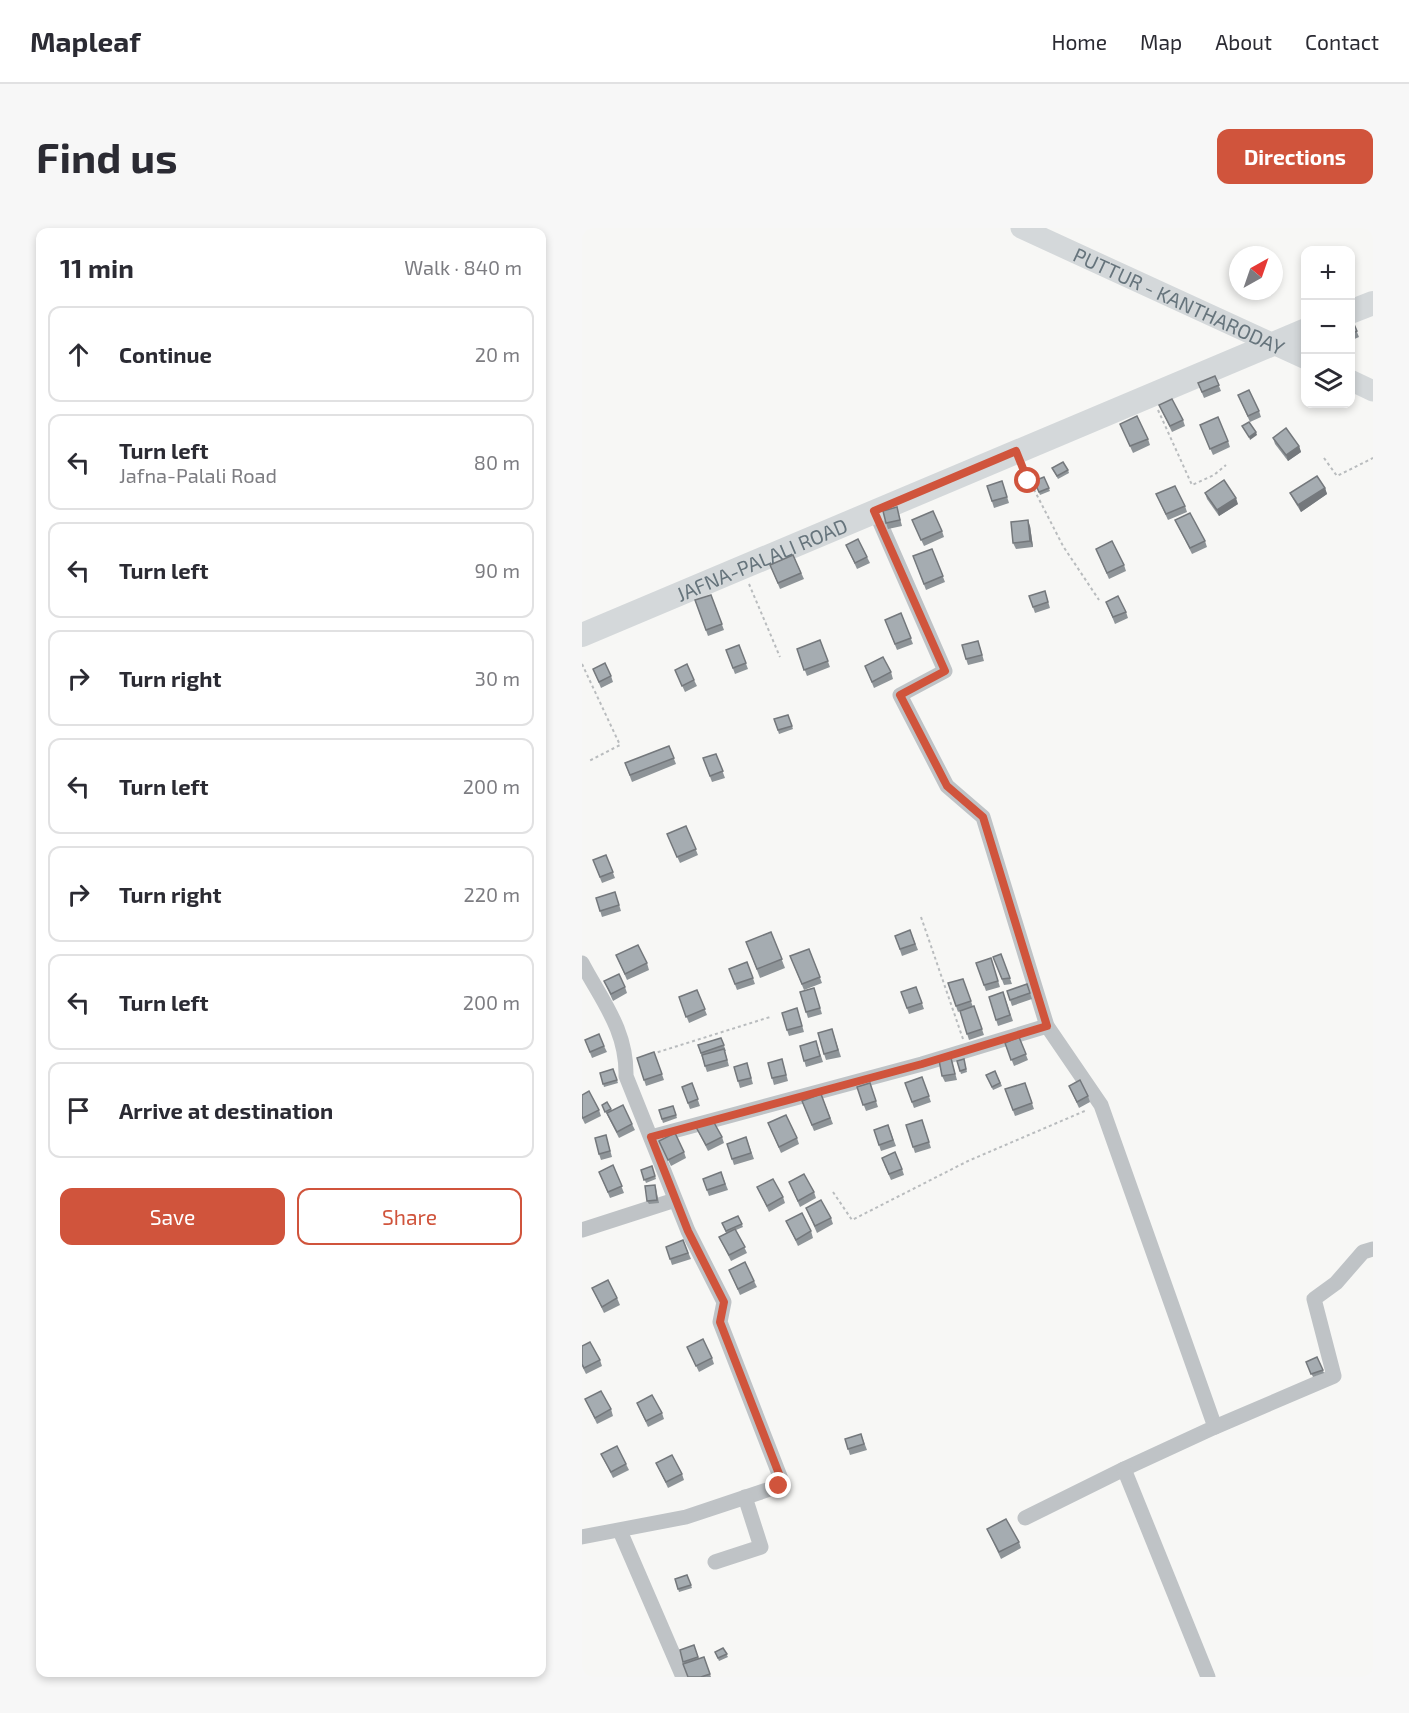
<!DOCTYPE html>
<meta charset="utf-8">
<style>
:root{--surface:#fff;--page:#f7f7f7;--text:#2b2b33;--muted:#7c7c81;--line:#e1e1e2;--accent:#d0543c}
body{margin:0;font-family:"Exo 2",sans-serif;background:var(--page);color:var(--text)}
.controls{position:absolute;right:18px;top:18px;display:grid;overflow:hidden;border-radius:12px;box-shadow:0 3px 9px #0003}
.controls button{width:54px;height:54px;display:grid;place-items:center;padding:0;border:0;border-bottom:2px solid var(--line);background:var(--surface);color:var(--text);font:30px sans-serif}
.compass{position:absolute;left:647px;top:18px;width:54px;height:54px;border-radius:50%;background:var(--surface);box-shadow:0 3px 9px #0003;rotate:40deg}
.stop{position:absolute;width:18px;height:18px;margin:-14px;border:4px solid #d0543c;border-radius:50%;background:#fff}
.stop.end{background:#d0543c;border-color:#fff;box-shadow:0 2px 6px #0008}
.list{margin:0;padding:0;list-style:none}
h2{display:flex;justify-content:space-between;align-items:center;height:78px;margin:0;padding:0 24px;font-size:26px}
h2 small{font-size:20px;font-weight:400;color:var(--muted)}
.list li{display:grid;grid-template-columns:39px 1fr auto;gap:18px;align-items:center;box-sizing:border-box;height:96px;margin:0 12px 12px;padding:0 12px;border:2px solid var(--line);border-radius:12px}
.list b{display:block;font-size:22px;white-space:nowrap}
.list p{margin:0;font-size:20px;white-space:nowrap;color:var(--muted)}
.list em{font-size:20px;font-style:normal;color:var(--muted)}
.actions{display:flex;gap:12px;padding:18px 24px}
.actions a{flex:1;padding:14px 0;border:2px solid var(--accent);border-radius:12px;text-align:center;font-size:21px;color:var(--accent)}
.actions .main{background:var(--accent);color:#fff}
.icon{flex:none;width:33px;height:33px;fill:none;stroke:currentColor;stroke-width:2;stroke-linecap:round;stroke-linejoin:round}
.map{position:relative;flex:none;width:791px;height:1449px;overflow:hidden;border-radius:12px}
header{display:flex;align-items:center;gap:36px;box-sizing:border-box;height:84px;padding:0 30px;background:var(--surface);border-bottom:2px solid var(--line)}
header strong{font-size:28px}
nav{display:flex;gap:33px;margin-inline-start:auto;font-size:21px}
.intro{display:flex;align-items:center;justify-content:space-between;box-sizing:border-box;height:144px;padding:0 36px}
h1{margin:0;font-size:42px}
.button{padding:15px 27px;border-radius:12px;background:var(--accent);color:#fff;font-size:21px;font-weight:700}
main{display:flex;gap:36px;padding:0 36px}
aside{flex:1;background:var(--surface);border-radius:12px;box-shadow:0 3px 9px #0003}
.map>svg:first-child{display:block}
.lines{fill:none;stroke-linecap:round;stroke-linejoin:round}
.path{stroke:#b9bcbe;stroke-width:2;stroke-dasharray:3 3;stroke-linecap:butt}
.minor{stroke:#bfc3c6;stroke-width:15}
.secondary{stroke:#d4d8da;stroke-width:21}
.primary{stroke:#d4d8da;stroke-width:24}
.wall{fill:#8e9498}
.shaded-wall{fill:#74787c}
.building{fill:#a5acb1;stroke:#74787c;stroke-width:1.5}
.route{stroke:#d0543c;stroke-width:8}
.labels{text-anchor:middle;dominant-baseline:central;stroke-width:6;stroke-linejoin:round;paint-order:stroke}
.street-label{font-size:20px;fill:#66747c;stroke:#fff}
</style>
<header>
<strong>Mapleaf</strong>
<nav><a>Home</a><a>Map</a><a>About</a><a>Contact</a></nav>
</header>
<div class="intro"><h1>Find us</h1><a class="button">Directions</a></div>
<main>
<aside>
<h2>11 min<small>Walk · 840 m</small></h2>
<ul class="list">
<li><svg class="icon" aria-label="ahead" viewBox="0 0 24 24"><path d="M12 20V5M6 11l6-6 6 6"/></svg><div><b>Continue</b></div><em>20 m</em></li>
<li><svg class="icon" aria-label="left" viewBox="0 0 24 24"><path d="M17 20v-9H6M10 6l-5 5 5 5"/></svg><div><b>Turn left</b><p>Jafna-Palali Road</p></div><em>80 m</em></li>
<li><svg class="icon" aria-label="left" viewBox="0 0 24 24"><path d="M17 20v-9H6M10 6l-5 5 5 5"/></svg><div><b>Turn left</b></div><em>90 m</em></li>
<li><svg class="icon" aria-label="right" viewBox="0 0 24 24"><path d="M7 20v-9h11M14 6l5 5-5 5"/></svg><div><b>Turn right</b></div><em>30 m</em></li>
<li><svg class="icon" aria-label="left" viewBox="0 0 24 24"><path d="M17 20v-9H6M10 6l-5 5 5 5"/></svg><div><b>Turn left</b></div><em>200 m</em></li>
<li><svg class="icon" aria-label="right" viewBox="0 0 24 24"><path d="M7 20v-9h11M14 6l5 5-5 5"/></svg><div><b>Turn right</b></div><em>220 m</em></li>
<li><svg class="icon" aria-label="left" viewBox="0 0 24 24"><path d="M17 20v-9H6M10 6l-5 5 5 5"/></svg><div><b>Turn left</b></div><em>200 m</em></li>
<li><svg class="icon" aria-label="arrive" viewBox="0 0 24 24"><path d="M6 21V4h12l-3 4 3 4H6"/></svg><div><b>Arrive at destination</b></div></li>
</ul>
<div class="actions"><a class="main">Save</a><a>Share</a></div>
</aside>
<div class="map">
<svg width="791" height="1449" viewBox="0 0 791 1449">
<rect width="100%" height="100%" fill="#f7f7f5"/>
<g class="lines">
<g class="path">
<path d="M576 182 610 257 632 247 644 237"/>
<path d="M742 230 755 248 791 230"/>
<path d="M441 240 481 318 517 372"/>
<path d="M167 356 198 429"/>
<path d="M0 436 38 517 7 533"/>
<path d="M339 689 381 811"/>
<path d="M70 826 188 789"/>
<path d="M251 964 270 992 386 933 505 882"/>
</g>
<g class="minor">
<path d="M293 283 363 443 318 467 365 558 401 589 465 798 519 877 633 1199 542 1241 443 1290"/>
<path d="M0 735C20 773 45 802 44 848L106 1003 142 1074 138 1094 199 1251 197 1258 104 1289 0 1309"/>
<path d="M69 909 340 836 465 798"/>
<path d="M0 1002 93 972"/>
<path d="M633 1199 752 1148 732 1071 754 1055 781 1024 791 1021"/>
<path d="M542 1241 626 1449"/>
<path d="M38 1303 101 1449"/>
<path d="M133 1334 179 1319 163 1269"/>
</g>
<g class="secondary">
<path id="s1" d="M439 0 724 131"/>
<path d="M768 152 791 163"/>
</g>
<g class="primary">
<path d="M768 84 791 75"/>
<path id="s2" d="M0 407 724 102"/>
</g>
</g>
<g class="wall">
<path d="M768 87 777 109 768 113Z"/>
<path d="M633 148 639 163 622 170 616 155Z"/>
<path d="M656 167 677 183 679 189 668 194Z"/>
<path d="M577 177 601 192 603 198 590 204Z"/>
<path d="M538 196 566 211 568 217 551 225Z"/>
<path d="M618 197 646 213 648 219 631 227Z"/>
<path d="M691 210 717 218 719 224 706 233 693 216Z"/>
<path d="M470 240 486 242 487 245 476 251Z"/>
<path d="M462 249 468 263 458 267 452 253Z"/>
<path d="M420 253 427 275 412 280 405 258Z"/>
<path d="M743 260 745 266 719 284 711 271 708 265Z"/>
<path d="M623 265 656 276 637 288 625 271Z"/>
<path d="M574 266 603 278 605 284 586 292Z"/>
<path d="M315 279 320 298 306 301 304 295Z"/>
<path d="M330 292 360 303 362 309 342 318Z"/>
<path d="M593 292 623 313 625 319 610 326Z"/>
<path d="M448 298 451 319 434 321 431 315Z"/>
<path d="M264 317 285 329 288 335 275 341Z"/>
<path d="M350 321 363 354 344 362 331 328Z"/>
<path d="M514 321 542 337 544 343 527 351Z"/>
<path d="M211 327 222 351 198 361 188 337Z"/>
<path d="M463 363 468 380 453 385 447 368Z"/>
<path d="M129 367 142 402 126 408 113 372Z"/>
<path d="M524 374 544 384 546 390 533 396Z"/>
<path d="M319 385 331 416 315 422 303 392Z"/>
<path d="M238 412 248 439 225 448 215 421Z"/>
<path d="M157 417 166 441 153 446 144 422Z"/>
<path d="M398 419 402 433 386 437 384 431Z"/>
<path d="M283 438 309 444 311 451 292 460Z"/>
<path d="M11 441 29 448 31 454 19 460Z"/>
<path d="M93 442 112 452 115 458 103 464Z"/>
<path d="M206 487 211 501 197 506 192 491Z"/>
<path d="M87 518 94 536 50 554 43 535Z"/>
<path d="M134 526 143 550 130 554 121 530Z"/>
<path d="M104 598 116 627 98 635 85 606Z"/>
<path d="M24 627 33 650 20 655 11 632Z"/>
<path d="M33 664 39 683 20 689 14 670Z"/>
<path d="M328 702 336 722 320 728 313 708Z"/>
<path d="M189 704 203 740 178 750 164 714Z"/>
<path d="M227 721 240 755 222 762 208 728Z"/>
<path d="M419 726 430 756 422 757 411 729Z"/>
<path d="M34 727 65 735 67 742 45 752Z"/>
<path d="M409 730 418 759 404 763 394 735Z"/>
<path d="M165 734 173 756 155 762 147 741Z"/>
<path d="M381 751 391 779 392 778 402 807 387 812 378 783 376 784 366 755Z"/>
<path d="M22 753 43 759 45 765 31 773Z"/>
<path d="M445 756 450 771 430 778 425 763Z"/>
<path d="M334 759 342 781 327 786 319 764Z"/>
<path d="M232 760 240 786 226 790 218 764Z"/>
<path d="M115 762 125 787 107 795 97 769Z"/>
<path d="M421 764 431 793 416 798 407 769Z"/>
<path d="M215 780 222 804 207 808 205 802Z"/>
<path d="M250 801 259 829 244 832 242 826Z"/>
<path d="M437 809 446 832 432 838 423 815Z"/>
<path d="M139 810 144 823H143L147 838 125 844 116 817Z"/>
<path d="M3 812 22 818 25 824 10 830Z"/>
<path d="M234 813 241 834 224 839 218 818Z"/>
<path d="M72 824 82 852 64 858 55 830Z"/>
<path d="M369 830 375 852 363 854 360 848Z"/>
<path d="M200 831 206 853 192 857 190 850Z"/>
<path d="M382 831 385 844 379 846 375 833Z"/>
<path d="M165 835 171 856 158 860 152 839Z"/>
<path d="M31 841 36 855 22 859 18 845Z"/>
<path d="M413 843 420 858 411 862 404 847Z"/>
<path d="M340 849 349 874 332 880 323 855Z"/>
<path d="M110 855 118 878 108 881 100 859Z"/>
<path d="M288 855 296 879 284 883 275 859Z"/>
<path d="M443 855 452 881 433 888 423 861Z"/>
<path d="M487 858 506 868 508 874 497 880Z"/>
<path d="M239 866 251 896 232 903 220 873Z"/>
<path d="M0 867 17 882 19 888 3 896 0 890Z"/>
<path d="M25 874 30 883 50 896 53 902 37 910 20 877Z"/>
<path d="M91 878 95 890 81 895 77 882Z"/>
<path d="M340 892 349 920 333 925 324 897Z"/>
<path d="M186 895 215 910 217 916 199 925Z"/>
<path d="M306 897 314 918 299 923 292 902Z"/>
<path d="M114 899 140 909 142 915 126 923Z"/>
<path d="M24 907 30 929 19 932 17 926Z"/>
<path d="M164 909 172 931 152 937 145 916Z"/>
<path d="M77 913 102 924 104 930 89 938Z"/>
<path d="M302 936 320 941 322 947 309 952Z"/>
<path d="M31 937 42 965 28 970 17 944Z"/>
<path d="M70 938 74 951 64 955 59 942Z"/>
<path d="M139 944 146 962 127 968 121 951Z"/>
<path d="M207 954 232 964 234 970 218 979Z"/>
<path d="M175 959 201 969 203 975 187 984Z"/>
<path d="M74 960 77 975 67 976 65 973Z"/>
<path d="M224 980 249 990 251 996 235 1005Z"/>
<path d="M156 988 161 999 154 1002 165 1025 149 1033 137 1009 144 1005 140 995Z"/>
<path d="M204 993 229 1003 231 1010 216 1018Z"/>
<path d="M101 1012 109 1031 90 1037 84 1019Z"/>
<path d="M147 1042 172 1053 175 1059 158 1067Z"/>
<path d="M10 1060 35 1070 38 1077 22 1085Z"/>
<path d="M0 1118 18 1132 20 1138 4 1146 0 1138Z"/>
<path d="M105 1119 130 1130 132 1136 117 1144Z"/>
<path d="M735 1129 742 1145 731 1149 724 1134Z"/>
<path d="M3 1171 29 1181 31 1188 15 1196Z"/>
<path d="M55 1175 80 1185 82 1191 66 1199Z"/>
<path d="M279 1206 285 1222 268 1227 263 1211Z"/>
<path d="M19 1226 44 1236 47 1242 31 1250Z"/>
<path d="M74 1235 100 1246 102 1252 86 1260Z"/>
<path d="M405 1301 437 1314 439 1320 419 1331Z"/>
<path d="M105 1347 110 1360 97 1364 93 1351Z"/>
<path d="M112 1417 117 1431 122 1429 129 1449H106L98 1422Z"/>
<path d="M141 1420 146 1429 137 1433 133 1424Z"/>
</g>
<g class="shaded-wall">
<path d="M674 204 675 207 668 212 667 209Z"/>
<path d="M717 218 719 224 706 233 704 227Z"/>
<path d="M743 260 745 266 719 284 716 277Z"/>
<path d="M654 270 656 276 637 288 635 282Z"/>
<path d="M446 292 448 298 451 319 448 313Z"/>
</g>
<g class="building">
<path d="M768 87 775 103 768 106Z"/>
<path d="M633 148 637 157 620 164 616 155Z"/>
<path d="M667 162 677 183 666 188 656 167Z"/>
<path d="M590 171 601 192 588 198 577 177Z"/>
<path d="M555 188 566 211 548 218 538 196Z"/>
<path d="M636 189 646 213 628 221 618 197Z"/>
<path d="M667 194 674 204 667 209 660 198Z"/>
<path d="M704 200 717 218 704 227 691 210Z"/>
<path d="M481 234 486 242 475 248 470 240Z"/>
<path d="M735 248 743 260 716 277 708 265Z"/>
<path d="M462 249 467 260 457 264 452 253Z"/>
<path d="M642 252 654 270 635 282 623 265Z"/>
<path d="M420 253 425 269 410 273 405 258Z"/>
<path d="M593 258 603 278 584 286 574 266Z"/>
<path d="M315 279 318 292 304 295 301 283Z"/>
<path d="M351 283 360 303 339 312 330 292Z"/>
<path d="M608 285 623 313 608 320 593 292Z"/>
<path d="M446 292 448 313 431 315 429 294Z"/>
<path d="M276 311 285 329 273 335 264 317Z"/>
<path d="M530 313 542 337 525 345 514 321Z"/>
<path d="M350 321 361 348 342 356 331 328Z"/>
<path d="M211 327 219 345 196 355 188 337Z"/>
<path d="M463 363 466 374 451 379 447 368Z"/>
<path d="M129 367 140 396 124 402 113 372Z"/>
<path d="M536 368 544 384 531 389 524 374Z"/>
<path d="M319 385 329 410 313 416 303 392Z"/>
<path d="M238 412 246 433 222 442 215 421Z"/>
<path d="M396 413 400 427 384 431 380 417Z"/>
<path d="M157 417 164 435 151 440 144 422Z"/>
<path d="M301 429 309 444 290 454 283 438Z"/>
<path d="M23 435 29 448 17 454 11 441Z"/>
<path d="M105 436 112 452 100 458 93 442Z"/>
<path d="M206 487 210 498 196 502 192 491Z"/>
<path d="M87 518 92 530 48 547 43 535Z"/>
<path d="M134 526 141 543 128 548 121 530Z"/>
<path d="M104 598 114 621 95 629 85 606Z"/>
<path d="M24 627 31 644 18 649 11 632Z"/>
<path d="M33 664 37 677 18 683 14 670Z"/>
<path d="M328 702 333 716 318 721 313 708Z"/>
<path d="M189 704 200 731 175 741 164 714Z"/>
<path d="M56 717 65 735 43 746 34 727Z"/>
<path d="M227 721 238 749 220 756 208 728Z"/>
<path d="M419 726 428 750 420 751 411 729Z"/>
<path d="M409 730 416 753 402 757 394 735Z"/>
<path d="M165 734 171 750 153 756 147 741Z"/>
<path d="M37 746 43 759 29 766 22 753Z"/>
<path d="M381 751 389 773 374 778 366 755Z"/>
<path d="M445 756 448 765 428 772 425 763Z"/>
<path d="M334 759 340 775 325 780 319 764Z"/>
<path d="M232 760 238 780 224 784 218 764Z"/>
<path d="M115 762 123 781 104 789 97 769Z"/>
<path d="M421 764 428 787 414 792 407 769Z"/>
<path d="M392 778 400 801 385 806 378 783Z"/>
<path d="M215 780 220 798 205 802 200 785Z"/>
<path d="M250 801 256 822 242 826 236 805Z"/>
<path d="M17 806 22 818 8 824 3 812Z"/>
<path d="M437 809 444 826 429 832 423 815Z"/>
<path d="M139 810 142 817 119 825 116 817Z"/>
<path d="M234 813 238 828 222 833 218 818Z"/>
<path d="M142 821 145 832 123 838 120 827Z"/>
<path d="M72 824 80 846 62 852 55 830Z"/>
<path d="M369 830 373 846 360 848 357 832Z"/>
<path d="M200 831 204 847 190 850 186 835Z"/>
<path d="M382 831 384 841 378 843 375 833Z"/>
<path d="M165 835 169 850 156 853 152 839Z"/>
<path d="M31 841 35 852 21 856 18 845Z"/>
<path d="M413 843 418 855 410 859 404 847Z"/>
<path d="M340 849 347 868 330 874 323 855Z"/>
<path d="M498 852 506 868 495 874 487 858Z"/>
<path d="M110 855 116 871 106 875 100 859Z"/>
<path d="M288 855 294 873 281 877 275 859Z"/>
<path d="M443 855 450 875 431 882 423 861Z"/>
<path d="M7 863 17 882 1 890 0 888V867Z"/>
<path d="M239 866 248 890 230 897 220 873Z"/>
<path d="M25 874 29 881 23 884 20 877Z"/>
<path d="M41 877 50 896 35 904 25 885Z"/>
<path d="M91 878 94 887 80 891 77 882Z"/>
<path d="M204 887 215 910 197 919 186 895Z"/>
<path d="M130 891 140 909 124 917 114 899Z"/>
<path d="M340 892 347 914 331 919 324 897Z"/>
<path d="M306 897 311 912 297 917 292 902Z"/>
<path d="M93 905 102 924 86 932 77 913Z"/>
<path d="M24 907 28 923 17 926 13 910Z"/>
<path d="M164 909 169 925 150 931 145 916Z"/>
<path d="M313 924 320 941 307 946 300 930Z"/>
<path d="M31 937 40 958 26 964 17 944Z"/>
<path d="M70 938 73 948 62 952 59 942Z"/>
<path d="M139 944 143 956 125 962 121 951Z"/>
<path d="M222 946 232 964 216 973 207 954Z"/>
<path d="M191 951 201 969 185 978 175 959Z"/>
<path d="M73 957 75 972 65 973 63 958Z"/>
<path d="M239 972 249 990 233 998 224 980Z"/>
<path d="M220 985 229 1003 214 1012 204 993Z"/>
<path d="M156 988 160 996 144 1003 140 995Z"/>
<path d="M153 1001 163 1019 147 1027 137 1009Z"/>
<path d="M101 1012 106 1025 88 1031 84 1019Z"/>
<path d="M163 1034 172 1053 156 1061 147 1042Z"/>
<path d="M26 1052 35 1070 20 1079 10 1060Z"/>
<path d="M121 1111 130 1130 114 1138 105 1119Z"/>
<path d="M8 1114 18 1132 2 1140 0 1136V1118Z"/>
<path d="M735 1129 741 1142 729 1146 724 1134Z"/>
<path d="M19 1163 29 1181 13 1190 3 1171Z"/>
<path d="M70 1167 80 1185 64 1193 55 1175Z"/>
<path d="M279 1206 282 1216 266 1221 263 1211Z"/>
<path d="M35 1218 44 1236 29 1244 19 1226Z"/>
<path d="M90 1227 100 1246 84 1254 74 1235Z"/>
<path d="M424 1291 437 1314 417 1324 405 1301Z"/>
<path d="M105 1347 109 1357 96 1361 93 1351Z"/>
<path d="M112 1417 116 1429 101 1434 98 1422Z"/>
<path d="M141 1420 145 1426 136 1430 133 1424Z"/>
<path d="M122 1429 128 1446 119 1449H106L101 1436Z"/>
</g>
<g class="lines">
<path class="route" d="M197 1258 199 1251 138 1094 142 1074 106 1003 69 909 340 836 465 798 401 589 365 558 318 467 363 443 292 283 434 223 446 253"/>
</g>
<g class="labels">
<g class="street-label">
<text stroke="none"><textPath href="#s1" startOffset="174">PUTTUR - KANTHARODAY</textPath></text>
<text stroke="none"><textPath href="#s2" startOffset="195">JAFNA-PALALI ROAD</textPath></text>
</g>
</g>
</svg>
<div class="controls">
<button>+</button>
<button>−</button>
<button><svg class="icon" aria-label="layers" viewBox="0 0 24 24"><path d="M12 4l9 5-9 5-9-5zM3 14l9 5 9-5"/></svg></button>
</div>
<svg class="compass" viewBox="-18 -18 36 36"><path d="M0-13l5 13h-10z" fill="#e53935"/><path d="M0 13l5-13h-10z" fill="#7c7c81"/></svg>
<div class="stop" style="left:446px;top:253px"></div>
<div class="stop end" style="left:197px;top:1258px"></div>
</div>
</main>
